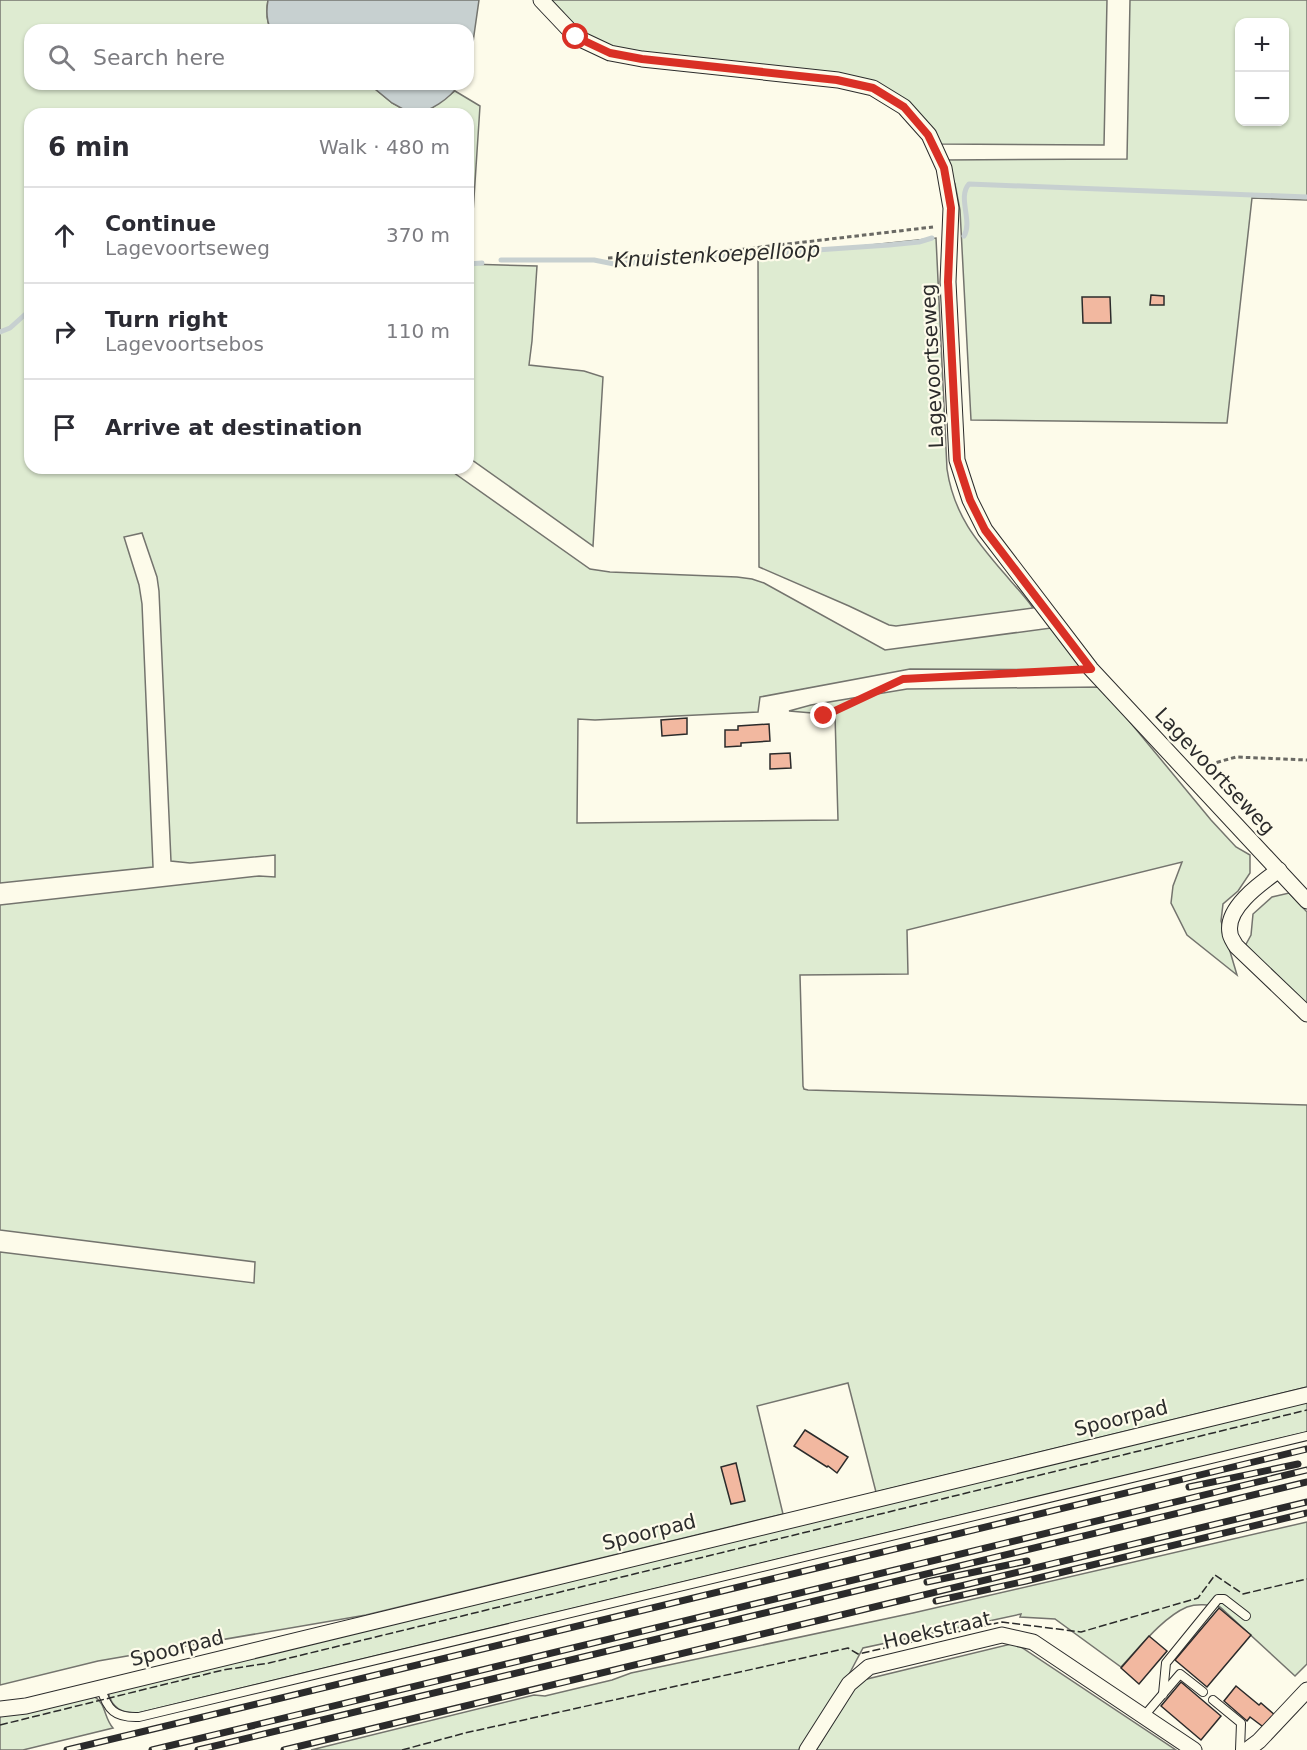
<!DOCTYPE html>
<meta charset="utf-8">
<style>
:root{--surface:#fff;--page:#f7f7f7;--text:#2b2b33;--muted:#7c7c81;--line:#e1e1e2}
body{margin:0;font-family:"DejaVu Sans",sans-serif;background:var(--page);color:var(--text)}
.controls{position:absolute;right:18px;top:18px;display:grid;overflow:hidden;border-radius:12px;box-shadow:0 2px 4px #0004}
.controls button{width:54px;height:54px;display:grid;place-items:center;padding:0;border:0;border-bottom:2px solid var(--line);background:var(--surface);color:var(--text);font:30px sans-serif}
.stop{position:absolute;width:18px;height:18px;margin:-14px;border:4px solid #d93025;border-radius:50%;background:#fff}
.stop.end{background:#d93025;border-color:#fff;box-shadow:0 2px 6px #0008}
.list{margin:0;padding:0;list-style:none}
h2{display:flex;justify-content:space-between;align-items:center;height:78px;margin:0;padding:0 24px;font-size:26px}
h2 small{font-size:20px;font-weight:400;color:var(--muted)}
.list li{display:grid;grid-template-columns:39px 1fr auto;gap:18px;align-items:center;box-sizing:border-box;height:96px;padding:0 24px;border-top:2px solid var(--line)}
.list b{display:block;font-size:22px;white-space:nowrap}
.list p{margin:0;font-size:20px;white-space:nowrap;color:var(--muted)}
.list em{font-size:20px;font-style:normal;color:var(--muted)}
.icon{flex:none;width:33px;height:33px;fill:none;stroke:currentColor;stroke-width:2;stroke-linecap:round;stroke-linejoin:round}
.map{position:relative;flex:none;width:1307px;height:1750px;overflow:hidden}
.search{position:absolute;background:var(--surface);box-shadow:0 2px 4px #0004;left:24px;top:24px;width:450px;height:66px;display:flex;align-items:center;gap:15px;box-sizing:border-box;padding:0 21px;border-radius:18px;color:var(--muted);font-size:22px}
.panel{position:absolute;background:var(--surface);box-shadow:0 2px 4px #0004;left:24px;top:108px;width:450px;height:366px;border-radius:18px}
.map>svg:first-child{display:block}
.green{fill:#deebd1;stroke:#74746e;stroke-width:1.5;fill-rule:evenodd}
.water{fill:#c7d0d0;stroke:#74746e;stroke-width:1.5}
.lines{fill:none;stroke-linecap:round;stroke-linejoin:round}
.stream{stroke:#c7d0d0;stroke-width:5}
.building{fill:#f2b8a0;stroke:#2b2b2b;stroke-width:1.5}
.lane-casing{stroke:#2b2b2b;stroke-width:10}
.street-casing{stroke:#2b2b2b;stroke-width:17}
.path{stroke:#6a6964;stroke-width:3;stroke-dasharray:4.5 3;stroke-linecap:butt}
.lane{stroke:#fdfbea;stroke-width:8}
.street{stroke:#fdfbea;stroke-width:15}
.rail-casing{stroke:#2b2b2b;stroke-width:7}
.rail{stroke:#fdfbea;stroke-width:4.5;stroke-dasharray:14;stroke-linecap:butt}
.fence{stroke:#2b2b2b;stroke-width:1.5;stroke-dasharray:8 3;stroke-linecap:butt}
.route{stroke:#d93025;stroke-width:8}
.labels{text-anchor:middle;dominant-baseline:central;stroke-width:4.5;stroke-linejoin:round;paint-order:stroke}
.street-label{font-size:20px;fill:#2b2b2b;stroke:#fdfbea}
.water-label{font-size:21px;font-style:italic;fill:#2b2b2b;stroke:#fdfbea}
</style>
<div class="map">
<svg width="1307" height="1750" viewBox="0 0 1307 1750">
<rect width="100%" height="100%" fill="#fdfbea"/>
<g class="green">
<path d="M0 0H268C266 11 266 20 271 30H30V84H369L392 103 412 114H30V468H447L590 569 610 572 737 577 752 579 764 583 885 650 1051 628 1083 670 910 669 760 697 758 712 595 720 578 719 577 823 838 820 835 715 789 711 811 705 907 689 1101 687 1211 820 1236 847 1250 855V873L1238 891 1223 904 1221 921 1237 975 1187 935 1171 903 1173 886 1182 862 907 930 908 974 800 975 803 1086 804 1089 808 1090 1307 1105V1387L876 1492 848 1383 757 1406 783 1514 366 1615 98 1661 0 1685V1252L254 1283 255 1262 0 1230V905L259 876 275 877V855L190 863 171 861 159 591 157 577 142 533 124 537 139 585 142 604 153 867 0 883Z"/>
<path d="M551 0H1107L1104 145 937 144 895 95 631 56 582 35Z"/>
<path d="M1130 0H1307V200L1252 198 1227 423 971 420 960 210 955 184 945 160 1127 159ZM1240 22H1284V122H1240Z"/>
<path d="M455 91 480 106 472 228 468 258V114H417L429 110Z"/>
<path d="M936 238 947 469C954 517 979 544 1009 579 1017 588 1026 598 1033 608L896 626 889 625 849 606 759 567 758 257Z"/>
<path d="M468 264 537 266 532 341 529 365 584 371 603 377 593 546 468 457Z"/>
<path d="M1289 893 1307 912V1004L1245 946 1251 935 1253 914 1272 897Z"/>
<path d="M1307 1401V1432L138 1713C122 1713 112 1709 108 1692Z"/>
<path d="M1307 1522V1664L1295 1676 1220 1607C1209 1605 1198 1603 1187 1607 1163 1617 1139 1648 1121 1667L1055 1619 1020 1617 1021 1614 863 1648 846 1680 803 1750H311L534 1695 545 1696 612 1680 631 1673 913 1613Z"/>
<path d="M1015 1643 1176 1750H816L859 1681Z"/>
<path d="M95 1697C106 1704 104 1718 113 1728L23 1750H0V1715Z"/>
</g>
<g class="water">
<path d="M268 0H479L470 63 468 67V30H271C266 20 266 11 268 0Z"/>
<path d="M369 84H459C451 98 429 113 412 114L392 103Z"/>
</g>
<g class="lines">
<g class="stream">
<path d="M964 236C973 221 957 197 969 184L1307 197"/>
<path d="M501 260H594L614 264 889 245 919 242 932 238"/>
<path d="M468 264 482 263"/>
<path d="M0 332 10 328 30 310"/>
</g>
</g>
<g class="building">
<path d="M1151 295 1164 296V305H1150Z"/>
<path d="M1082 297H1110L1111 323H1083Z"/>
<path d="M687 718V734L662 736 661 720Z"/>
<path d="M769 724 770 741 741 743V746L725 747V730H738V726Z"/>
<path d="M790 753 791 768 770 769V754Z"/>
<path d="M805 1430 848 1457 837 1473 828 1466 827 1467 794 1446Z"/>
<path d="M736 1463 745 1501 731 1504 721 1467Z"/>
<path d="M1219 1608 1251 1635 1207 1687 1175 1660Z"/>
<path d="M1149 1636 1167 1651 1139 1684 1121 1668Z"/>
<path d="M1181 1682 1221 1716 1201 1740 1161 1706Z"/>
<path d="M1236 1686 1259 1705 1261 1703 1276 1716 1266 1729 1250 1717 1247 1721 1224 1701Z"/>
</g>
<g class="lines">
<defs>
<g id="lane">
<path d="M101 1688C107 1710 115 1718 139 1717L1307 1436"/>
<path d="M1163 1694 1166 1663 1218 1599H1224L1246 1616"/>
<path d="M1213 1700 1241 1723 1240 1750"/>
<path d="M1144 1716 1180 1674 1203 1692"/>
</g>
<g id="street">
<path d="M541 0 576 37 610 53 642 59 838 80 873 88 904 107 929 135 944 168 951 208 948 282 957 460 970 500 985 530 1091 669 1307 901"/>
<path d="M1279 870C1261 883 1225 908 1230 933 1230 937 1234 942 1236 946L1307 1014"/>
<path d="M0 1709 26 1706 1307 1395"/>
<path d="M807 1750 849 1684 869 1667 1002 1635 1033 1642 1194 1750"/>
<path d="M1247 1750 1259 1741 1307 1690"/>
</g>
</defs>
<use href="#lane" class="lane-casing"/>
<use href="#street" class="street-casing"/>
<g class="path">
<path d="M608 258 736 250 933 227"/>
<path d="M824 716 903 679 1071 670"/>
<path d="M1205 771 1211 764 1236 757 1307 760"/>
</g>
<use href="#lane" class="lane"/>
<use href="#street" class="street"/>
<defs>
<g id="rail">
<path d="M1189 1487 1298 1464"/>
<path d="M927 1582 1027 1561"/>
<path d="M936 1601 1026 1581 1307 1513"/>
<path d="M67 1750 1307 1449"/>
<path d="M152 1750 1307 1470"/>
<path d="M198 1750 1307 1482"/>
<path d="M284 1750 1307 1502"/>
</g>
</defs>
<use href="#rail" class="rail-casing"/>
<use href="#rail" class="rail"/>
<g class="fence">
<path d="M0 1725 223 1670 269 1663 1307 1410"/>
<path d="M402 1750 465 1733 848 1648 858 1654 1002 1622 1081 1632 1198 1598 1215 1575 1243 1594 1307 1579"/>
</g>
</g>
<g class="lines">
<path class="route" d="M576 37 610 53 642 59 837 80 873 88 904 107 928 135 944 168 951 208 948 282 957 460 970 500 985 530 1091 669 903 679 824 716"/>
</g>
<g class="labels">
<g class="street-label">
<text transform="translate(932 366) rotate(-93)">Lagevoortseweg</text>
<text transform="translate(1215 771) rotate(47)">Lagevoortseweg</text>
<text transform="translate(1121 1418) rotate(-14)">Spoorpad</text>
<text transform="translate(649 1532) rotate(-14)">Spoorpad</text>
<text transform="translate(937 1630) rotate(-13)">Hoekstraat</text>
<text transform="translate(177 1648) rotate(-14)">Spoorpad</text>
</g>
<g class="water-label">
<text transform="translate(717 255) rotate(-3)">Knuistenkoepelloop</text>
</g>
</g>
</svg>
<div class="controls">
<button>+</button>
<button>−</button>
</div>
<div class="stop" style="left:576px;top:37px"></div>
<div class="stop end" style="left:824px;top:716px"></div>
<div class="search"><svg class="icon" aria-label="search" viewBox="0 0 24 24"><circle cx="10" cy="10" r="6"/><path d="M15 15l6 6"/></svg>Search here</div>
<section class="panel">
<h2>6 min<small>Walk · 480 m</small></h2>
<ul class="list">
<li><svg class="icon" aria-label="ahead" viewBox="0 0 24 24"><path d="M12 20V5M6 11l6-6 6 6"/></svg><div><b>Continue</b><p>Lagevoortseweg</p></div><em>370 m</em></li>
<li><svg class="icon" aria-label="right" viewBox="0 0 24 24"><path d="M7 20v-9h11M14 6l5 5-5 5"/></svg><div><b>Turn right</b><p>Lagevoortsebos</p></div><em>110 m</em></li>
<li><svg class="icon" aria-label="arrive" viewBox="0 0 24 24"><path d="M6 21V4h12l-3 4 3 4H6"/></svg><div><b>Arrive at destination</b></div></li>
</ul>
</section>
</div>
